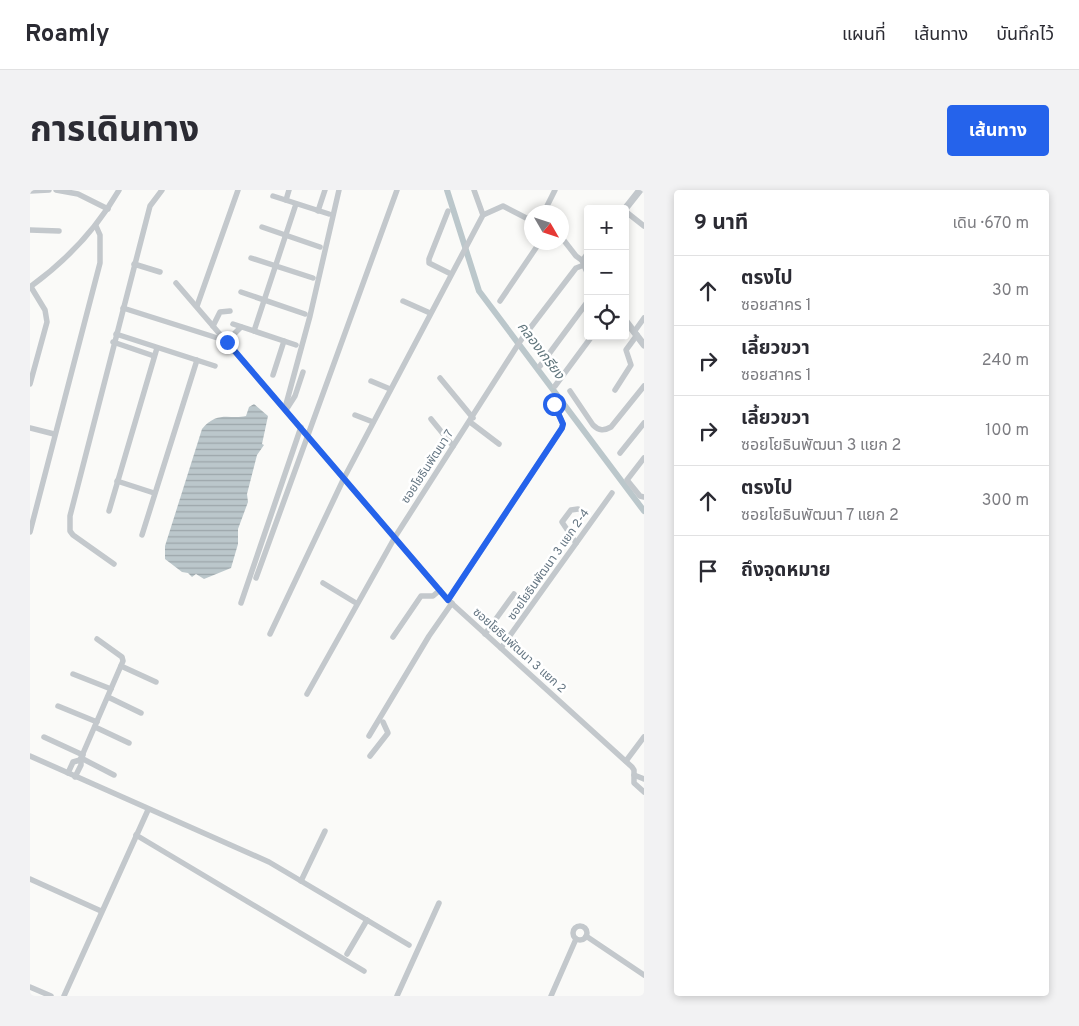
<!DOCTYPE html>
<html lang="th">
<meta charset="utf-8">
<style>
:root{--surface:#fff;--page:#f2f2f3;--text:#2b2b33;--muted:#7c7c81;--line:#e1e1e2;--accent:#2563eb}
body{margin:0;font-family:Overpass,"Noto Sans Thai",sans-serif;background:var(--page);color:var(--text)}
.controls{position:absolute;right:15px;top:15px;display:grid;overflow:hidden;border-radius:5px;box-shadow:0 2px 8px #0003}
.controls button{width:45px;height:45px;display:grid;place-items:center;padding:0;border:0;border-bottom:1px solid var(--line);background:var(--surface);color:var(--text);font:25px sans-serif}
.compass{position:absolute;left:494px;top:15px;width:45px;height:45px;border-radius:50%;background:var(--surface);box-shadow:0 2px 8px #0003;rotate:129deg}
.stop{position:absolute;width:15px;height:15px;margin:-11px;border:4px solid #2563eb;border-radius:50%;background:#fff}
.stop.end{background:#2563eb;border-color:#fff;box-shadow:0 1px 5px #0008}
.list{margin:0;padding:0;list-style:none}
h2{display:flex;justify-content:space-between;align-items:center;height:65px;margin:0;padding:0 20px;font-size:21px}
h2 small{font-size:16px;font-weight:400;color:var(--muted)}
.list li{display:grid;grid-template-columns:32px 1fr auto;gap:15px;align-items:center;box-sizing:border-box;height:70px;padding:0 20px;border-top:1px solid var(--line)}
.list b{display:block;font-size:19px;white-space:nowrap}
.list p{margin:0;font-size:16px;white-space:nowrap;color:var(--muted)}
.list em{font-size:16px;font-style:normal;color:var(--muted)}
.icon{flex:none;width:28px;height:28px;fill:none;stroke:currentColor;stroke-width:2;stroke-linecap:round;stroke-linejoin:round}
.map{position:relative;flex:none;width:614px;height:806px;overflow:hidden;border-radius:5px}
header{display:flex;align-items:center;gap:30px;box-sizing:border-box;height:70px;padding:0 25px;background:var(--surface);border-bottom:1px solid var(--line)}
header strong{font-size:24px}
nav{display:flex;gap:28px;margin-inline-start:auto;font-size:18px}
.intro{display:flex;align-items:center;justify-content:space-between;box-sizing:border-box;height:120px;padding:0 30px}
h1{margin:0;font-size:35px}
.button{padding:12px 22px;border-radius:5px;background:var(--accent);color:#fff;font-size:18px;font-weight:700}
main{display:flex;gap:30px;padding:0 30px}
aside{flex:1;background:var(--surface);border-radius:5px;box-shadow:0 2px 8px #0003}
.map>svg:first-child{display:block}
.water{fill:url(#water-rules)}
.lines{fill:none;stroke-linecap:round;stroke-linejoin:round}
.canal{stroke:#bbc7cb;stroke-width:6}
.minor{stroke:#c3c8cc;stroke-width:5.5}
.tertiary{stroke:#c3c8cc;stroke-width:7}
.route{stroke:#2563eb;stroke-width:6}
.labels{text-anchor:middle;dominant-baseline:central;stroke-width:5;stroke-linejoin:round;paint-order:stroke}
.street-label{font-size:12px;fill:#657683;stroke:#fff}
.water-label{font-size:14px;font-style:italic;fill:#60757c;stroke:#fff}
</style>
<header>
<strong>Roamly</strong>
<nav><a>แผนที่</a><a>เส้นทาง</a><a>บันทึกไว้</a></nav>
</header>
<div class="intro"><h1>การเดินทาง</h1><a class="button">เส้นทาง</a></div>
<main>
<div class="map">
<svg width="614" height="806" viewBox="0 0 614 806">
<defs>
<pattern id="water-rules" width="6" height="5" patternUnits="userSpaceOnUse" patternTransform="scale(1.25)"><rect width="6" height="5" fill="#bbc7cb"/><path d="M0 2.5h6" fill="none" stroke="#9ca6aa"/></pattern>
</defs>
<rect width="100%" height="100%" fill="#fafaf8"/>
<path class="water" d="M224 214 238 226 232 254 234 255 227 265 217 304 218 312 208 339V354L201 378 174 389 166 384 162 387 158 383 152 382 135 369V356L172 239C188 220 200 230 216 226L219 217Z"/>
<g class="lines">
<path class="canal" d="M417 0 449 101 614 321"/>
<g class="minor">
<path d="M26 0 48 4 78 19"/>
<path d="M444 0 453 25"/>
<path d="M0 1 19 0"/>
<path d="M243 6 299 24"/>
<path d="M256 10 259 0"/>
<path d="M288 21 295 0"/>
<path d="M418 21 399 69V73L421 84"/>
<path d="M595 21 614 36"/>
<path d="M514 22 525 0"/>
<path d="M232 37 290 57"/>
<path d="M0 40 29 41"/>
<path d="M532 48 546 66 553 71"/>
<path d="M221 68 283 88"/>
<path d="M104 74 130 82"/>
<path d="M146 93 418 410 602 577 604 580V593L614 602"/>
<path d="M0 97C36 71 67 38 89 0"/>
<path d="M211 102 275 124"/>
<path d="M373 111 400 123"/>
<path d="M470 111 510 52"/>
<path d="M167 116 208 0"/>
<path d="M93 118 197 151 211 137"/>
<path d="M203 134 266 155"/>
<path d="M183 136 190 122 200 121"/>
<path d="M224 141 266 14"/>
<path d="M604 142 614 128"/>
<path d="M86 144 185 176"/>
<path d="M83 152 124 166"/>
<path d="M510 176 558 111"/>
<path d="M243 185 254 151"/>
<path d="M410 188 443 228"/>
<path d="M341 191 360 199"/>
<path d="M0 194 17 132 15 120 1 97"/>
<path d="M525 196 562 146"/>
<path d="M585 200 601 175 596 160 607 145"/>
<path d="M540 201 563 235C569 241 574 241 581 237L614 196"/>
<path d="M255 218 280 126 309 0"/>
<path d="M256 220 265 206 273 182"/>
<path d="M325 225 343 232"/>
<path d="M401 229 423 256"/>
<path d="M440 232 469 254"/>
<path d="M0 238 24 244"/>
<path d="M590 263 614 233"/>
<path d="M614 268 597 290 610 306 614 307"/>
<path d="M87 291 124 303"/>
<path d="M79 321 127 158"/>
<path d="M0 342 70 73V45L66 36"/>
<path d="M112 345 167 170"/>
<path d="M546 353 532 332 541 320 548 319"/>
<path d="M84 374 43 345 40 341V326L120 16 132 0"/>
<path d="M226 388 367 0"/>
<path d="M293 393 326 413"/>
<path d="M418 410 532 238 533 234 524 214"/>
<path d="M211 413 271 237"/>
<path d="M240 444 314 288 453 25 473 16 502 31"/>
<path d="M455 444 484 404"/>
<path d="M363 447 391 406H403L410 400"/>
<path d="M471 458 582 303"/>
<path d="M91 476 126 492"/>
<path d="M43 484 81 499"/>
<path d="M277 504 365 347 491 150 546 78 554 75"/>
<path d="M78 507 111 523"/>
<path d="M28 516 67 532"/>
<path d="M65 537 99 553"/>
<path d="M339 546 399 446 422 413"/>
<path d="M14 547 53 565"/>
<path d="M0 566 239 672 379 755"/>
<path d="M340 566 358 543 353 532"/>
<path d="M51 568 84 585"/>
<path d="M596 571 614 547"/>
<path d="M38 583 43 572 50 570"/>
<path d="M604 585 614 589"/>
<path d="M45 587 51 575V568L93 471 92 467 67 449"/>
<path d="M106 645 334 781"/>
<path d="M0 689 71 721"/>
<path d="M271 691 295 641"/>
<circle cx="550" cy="743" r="7"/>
<path d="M556 746 614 785"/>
<path d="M317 764 337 730"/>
<path d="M0 797 21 806"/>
<path d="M34 806 118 620"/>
<path d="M367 806 409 713"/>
<path d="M521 806 546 749"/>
</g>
<g class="tertiary">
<path d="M595 19 610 0"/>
<path d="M558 64 553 71 558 83"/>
<path d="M595 130 614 155"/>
</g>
</g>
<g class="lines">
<path class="route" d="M197 152 418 410 532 238 533 234 524 214"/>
</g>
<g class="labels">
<g class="street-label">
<text transform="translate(398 277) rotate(-57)">ซอยโยธินพัฒนา 7</text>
<text transform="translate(519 375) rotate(-55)">ซอยโยธินพัฒนา 3 แยก 2-4</text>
<text transform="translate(489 461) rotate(42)">ซอยโยธินพัฒนา 3 แยก 2</text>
</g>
<g class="water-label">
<text transform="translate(510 161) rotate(53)">คลองเกรียง</text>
</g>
</g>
</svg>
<div class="controls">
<button>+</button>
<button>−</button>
<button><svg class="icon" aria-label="locate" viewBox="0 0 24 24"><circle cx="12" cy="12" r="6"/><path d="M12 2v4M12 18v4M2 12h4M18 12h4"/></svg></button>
</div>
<svg class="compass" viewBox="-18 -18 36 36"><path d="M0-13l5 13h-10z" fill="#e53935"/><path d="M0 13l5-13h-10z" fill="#7c7c81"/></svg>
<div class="stop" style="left:524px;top:214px"></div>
<div class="stop end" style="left:197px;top:152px"></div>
</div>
<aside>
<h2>9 นาที<small>เดิน · 670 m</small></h2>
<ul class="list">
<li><svg class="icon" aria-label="ahead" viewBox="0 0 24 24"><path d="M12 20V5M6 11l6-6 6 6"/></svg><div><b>ตรงไป</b><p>ซอยสาคร 1</p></div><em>30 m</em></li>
<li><svg class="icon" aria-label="right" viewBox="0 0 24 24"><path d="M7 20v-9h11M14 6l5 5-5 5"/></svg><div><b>เลี้ยวขวา</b><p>ซอยสาคร 1</p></div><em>240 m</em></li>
<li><svg class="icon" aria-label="right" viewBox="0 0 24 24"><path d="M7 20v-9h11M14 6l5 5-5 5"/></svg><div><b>เลี้ยวขวา</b><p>ซอยโยธินพัฒนา 3 แยก 2</p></div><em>100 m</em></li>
<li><svg class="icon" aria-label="ahead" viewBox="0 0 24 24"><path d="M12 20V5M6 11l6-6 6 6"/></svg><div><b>ตรงไป</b><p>ซอยโยธินพัฒนา 7 แยก 2</p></div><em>300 m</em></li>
<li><svg class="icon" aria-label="arrive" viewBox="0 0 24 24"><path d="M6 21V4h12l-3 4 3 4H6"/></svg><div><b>ถึงจุดหมาย</b></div></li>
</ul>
</aside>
</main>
